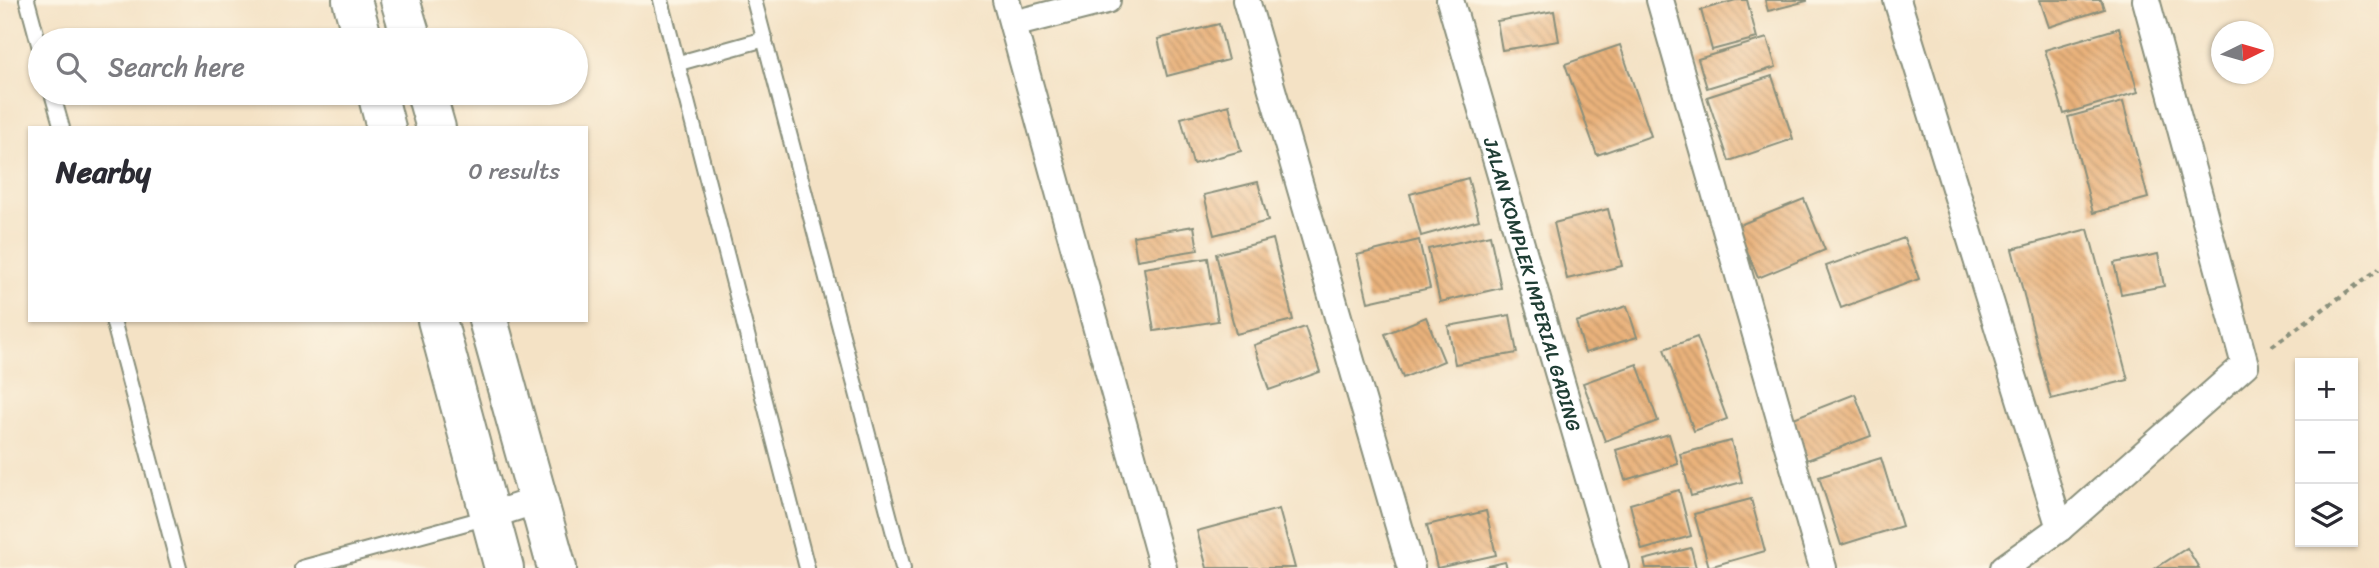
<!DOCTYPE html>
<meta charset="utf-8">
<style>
:root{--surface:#fff;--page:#f7f7f7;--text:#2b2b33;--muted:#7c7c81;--line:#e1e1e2}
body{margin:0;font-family:Sriracha,sans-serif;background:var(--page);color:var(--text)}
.controls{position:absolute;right:21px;bottom:21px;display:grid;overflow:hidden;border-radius:0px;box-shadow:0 2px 5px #0004}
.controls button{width:63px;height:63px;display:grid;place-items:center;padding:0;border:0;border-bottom:2px solid var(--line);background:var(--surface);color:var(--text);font:35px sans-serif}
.compass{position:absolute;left:2211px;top:21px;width:63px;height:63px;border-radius:50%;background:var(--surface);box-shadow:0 2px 5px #0004;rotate:85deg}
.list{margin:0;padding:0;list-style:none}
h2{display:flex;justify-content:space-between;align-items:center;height:91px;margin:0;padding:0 28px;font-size:30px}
h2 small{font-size:23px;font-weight:400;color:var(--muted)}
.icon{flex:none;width:38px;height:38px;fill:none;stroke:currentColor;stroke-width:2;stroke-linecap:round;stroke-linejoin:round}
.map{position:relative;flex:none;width:2379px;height:568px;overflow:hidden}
.search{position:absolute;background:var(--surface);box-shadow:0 2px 5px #0004;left:28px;top:28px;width:560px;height:77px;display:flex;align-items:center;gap:18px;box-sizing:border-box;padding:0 24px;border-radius:38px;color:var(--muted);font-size:26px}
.panel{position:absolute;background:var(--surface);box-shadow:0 2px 5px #0004;left:28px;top:126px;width:560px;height:196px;border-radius:0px}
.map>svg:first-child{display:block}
.building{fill:url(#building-back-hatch)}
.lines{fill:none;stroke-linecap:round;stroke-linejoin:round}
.lane-casing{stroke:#8a907c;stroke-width:18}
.street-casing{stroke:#8a907c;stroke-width:30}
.secondary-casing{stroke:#8a907c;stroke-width:42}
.path{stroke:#8a907c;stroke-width:4.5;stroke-dasharray:5 5;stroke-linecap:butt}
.lane{stroke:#fff;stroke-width:14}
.street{stroke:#fff;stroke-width:26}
.secondary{stroke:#fff;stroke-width:38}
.labels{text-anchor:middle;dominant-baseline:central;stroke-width:7;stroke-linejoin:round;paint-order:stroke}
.street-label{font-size:19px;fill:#1f3d34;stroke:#fcf5e5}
</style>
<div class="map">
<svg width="2379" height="568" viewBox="0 0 2379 568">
<defs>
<pattern id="building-back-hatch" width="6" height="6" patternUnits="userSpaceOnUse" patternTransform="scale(1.75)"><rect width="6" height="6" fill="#eab27b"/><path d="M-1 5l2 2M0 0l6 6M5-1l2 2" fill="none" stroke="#bd9266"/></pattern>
</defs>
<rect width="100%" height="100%" fill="#fcf5e5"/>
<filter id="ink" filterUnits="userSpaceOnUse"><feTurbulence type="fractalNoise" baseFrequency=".0143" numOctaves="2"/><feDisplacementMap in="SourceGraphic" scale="14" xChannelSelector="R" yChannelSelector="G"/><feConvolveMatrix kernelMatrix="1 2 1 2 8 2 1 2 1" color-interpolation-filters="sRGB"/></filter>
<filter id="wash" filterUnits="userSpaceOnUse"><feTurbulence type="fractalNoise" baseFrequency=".00686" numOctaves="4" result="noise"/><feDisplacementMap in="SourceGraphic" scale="28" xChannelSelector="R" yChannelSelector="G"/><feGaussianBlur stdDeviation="1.57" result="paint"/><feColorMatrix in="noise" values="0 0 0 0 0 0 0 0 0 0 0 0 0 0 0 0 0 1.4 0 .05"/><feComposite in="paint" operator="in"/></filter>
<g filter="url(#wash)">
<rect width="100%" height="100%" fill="#f4e2c5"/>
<g id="blocks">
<g class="building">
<path d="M1736 0H1747L1757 38 1712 50 1701 10Z"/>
<path d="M1765 0H1807V1L1768 11Z"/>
<path d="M2040 0H2101L2104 9 2049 27Z"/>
<path d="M1554 11 1559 41 1502 50 1497 21Z"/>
<path d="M1219 24 1228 60 1167 76 1158 39Z"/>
<path d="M2119 28 2138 92 2064 114 2045 50Z"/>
<path d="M1767 38 1776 67 1707 88 1698 59Z"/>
<path d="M1620 45 1651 136 1597 155 1565 64Z"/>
<path d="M1772 76 1793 139 1729 161 1707 97Z"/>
<path d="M2123 102 2148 198 2093 213 2068 117Z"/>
<path d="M1229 105 1241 151 1193 164 1181 118Z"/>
<path d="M1468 178 1479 220 1421 236 1410 194Z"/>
<path d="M1258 182 1268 221 1214 235 1204 195Z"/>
<path d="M1804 199 1825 250 1758 278 1737 226Z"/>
<path d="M1608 209 1622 266 1567 279 1554 223Z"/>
<path d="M1194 226 1198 250 1137 260 1133 236Z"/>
<path d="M2088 229 2128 380 2051 399 2012 249Z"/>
<path d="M1490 235 1501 288 1440 302 1428 249Z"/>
<path d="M1904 238 1919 279 1841 308 1826 266Z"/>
<path d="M1273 239 1293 320 1236 334 1216 254Z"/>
<path d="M1419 240 1430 288 1368 302 1357 255Z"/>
<path d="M2158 254 2164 286 2121 294 2114 263Z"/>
<path d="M1208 258 1218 321 1154 331 1144 268Z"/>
<path d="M1627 306 1637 337 1585 353 1576 322Z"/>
<path d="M1510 315 1517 353 1455 364 1448 326Z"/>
<path d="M1426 317 1444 361 1403 378 1385 334Z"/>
<path d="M1305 327 1320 372 1269 390 1254 345Z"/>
<path d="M1697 337 1727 419 1694 431 1664 349Z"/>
<path d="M1637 364 1658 421 1605 441 1583 383Z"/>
<path d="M1855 394 1871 436 1807 460 1791 419Z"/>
<path d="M1669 434 1678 464 1625 480 1616 450Z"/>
<path d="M1731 441 1742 482 1691 496 1680 454Z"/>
<path d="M1881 458 1902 526 1841 545 1819 477Z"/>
<path d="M1679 490 1691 536 1642 550 1630 504Z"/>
<path d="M1751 499 1765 551 1709 567 1694 514Z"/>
<path d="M1279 509 1295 568H1207L1197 531Z"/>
<path d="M1486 511 1496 555 1437 568 1427 525Z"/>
<path d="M1691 548 1696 568H1646L1644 560Z"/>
<path d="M2187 548 2199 568H2156Z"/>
<path d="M1505 562 1507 568H1484V567Z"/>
</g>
</g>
</g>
<g filter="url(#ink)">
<use href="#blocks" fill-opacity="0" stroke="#8a907c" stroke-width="2"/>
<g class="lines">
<defs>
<g id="lane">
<path d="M27 0 40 48"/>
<path d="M661 0 807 568"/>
<path d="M754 0 903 568"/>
<path d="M679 63 765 39"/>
<path d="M52 93 62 128"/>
<path d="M113 320 179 568"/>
<path d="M302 568 488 517"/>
</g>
<g id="street">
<path d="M1006 0 1163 568"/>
<path d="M1246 0 1411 568"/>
<path id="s1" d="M1450 0 1615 568"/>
<path d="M1660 0 1823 568"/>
<path d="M1897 0 2060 528"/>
<path d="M1013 24 1107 0"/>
<path d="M489 516 538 500"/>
<path d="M2004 568 2060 528 2245 365 2146 0"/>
</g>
<g id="secondary">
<path d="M352 0 363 40"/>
<path d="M400 0 412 40"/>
<path d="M377 93 386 128"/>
<path d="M426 93 436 128"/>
<path d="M437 320 504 568"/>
<path d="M488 320 557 568"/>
</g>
</defs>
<use href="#lane" class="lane-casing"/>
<use href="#street" class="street-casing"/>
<use href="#secondary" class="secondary-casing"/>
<path class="path" d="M2272 346 2379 269"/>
<use href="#lane" class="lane"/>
<use href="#street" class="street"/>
<use href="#secondary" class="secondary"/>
</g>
</g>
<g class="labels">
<g class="street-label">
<text stroke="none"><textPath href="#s1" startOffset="296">JALAN KOMPLEK IMPERIAL GADING</textPath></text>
</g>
</g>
</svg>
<div class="controls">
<button>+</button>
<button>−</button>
<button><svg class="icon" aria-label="layers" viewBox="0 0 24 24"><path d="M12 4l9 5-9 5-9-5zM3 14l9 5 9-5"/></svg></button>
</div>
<svg class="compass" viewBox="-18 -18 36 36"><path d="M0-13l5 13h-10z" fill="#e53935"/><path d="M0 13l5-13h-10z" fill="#7c7c81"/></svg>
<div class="search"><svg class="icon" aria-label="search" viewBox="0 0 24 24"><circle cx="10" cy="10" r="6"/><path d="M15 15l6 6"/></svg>Search here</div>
<section class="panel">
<h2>Nearby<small>0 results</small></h2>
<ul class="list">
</ul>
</section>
</div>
